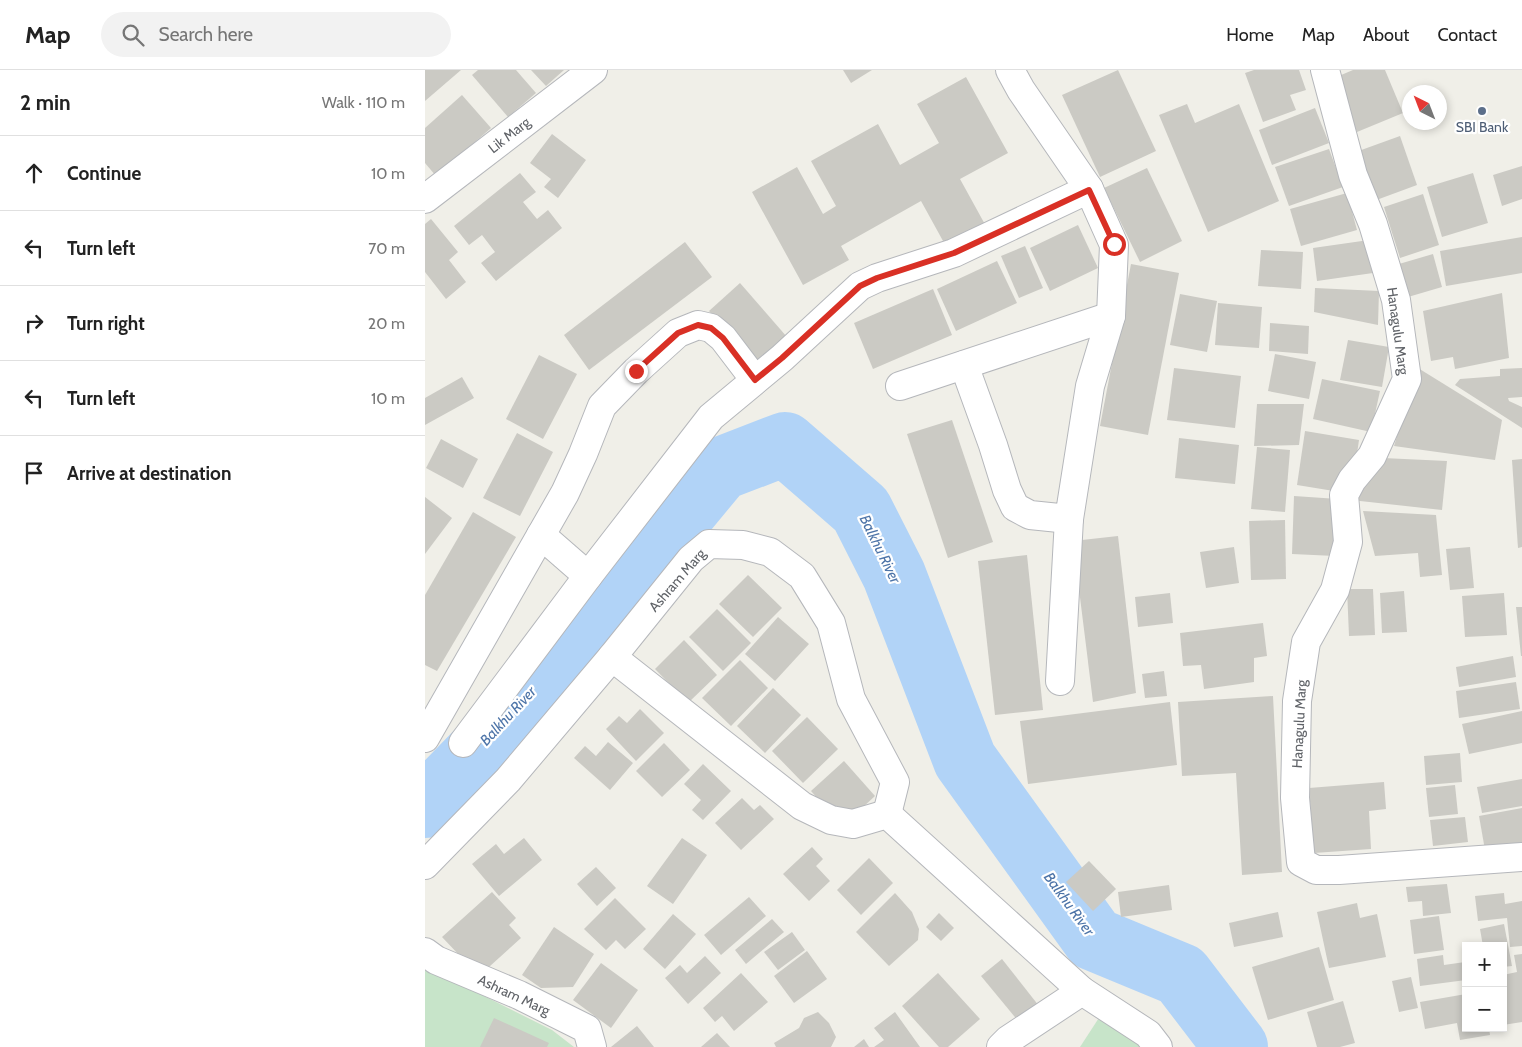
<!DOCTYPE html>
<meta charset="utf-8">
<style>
:root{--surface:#fff;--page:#f2f2f2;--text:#222;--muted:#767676;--line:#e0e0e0}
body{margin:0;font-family:Cabin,sans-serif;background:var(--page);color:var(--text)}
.controls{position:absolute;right:15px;bottom:15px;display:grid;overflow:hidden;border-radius:0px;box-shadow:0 2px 8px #0003}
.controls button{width:45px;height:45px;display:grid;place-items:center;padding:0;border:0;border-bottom:1px solid var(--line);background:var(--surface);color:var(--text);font:25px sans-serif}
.compass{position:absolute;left:977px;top:15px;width:45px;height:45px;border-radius:50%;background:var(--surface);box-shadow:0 2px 8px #0003;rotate:318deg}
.stop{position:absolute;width:15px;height:15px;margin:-11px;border:4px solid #d93025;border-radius:50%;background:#fff}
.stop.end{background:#d93025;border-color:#fff;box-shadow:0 1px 5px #0008}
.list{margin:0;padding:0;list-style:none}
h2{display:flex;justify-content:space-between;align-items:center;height:65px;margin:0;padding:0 20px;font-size:21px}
h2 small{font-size:16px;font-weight:400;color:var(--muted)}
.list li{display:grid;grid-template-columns:32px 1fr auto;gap:15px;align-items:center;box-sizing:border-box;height:75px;padding:0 20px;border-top:1px solid var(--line)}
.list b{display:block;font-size:19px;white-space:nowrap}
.list em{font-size:16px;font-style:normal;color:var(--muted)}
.icon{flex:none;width:28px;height:28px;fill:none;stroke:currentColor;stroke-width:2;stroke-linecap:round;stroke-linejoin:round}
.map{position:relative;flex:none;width:1097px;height:977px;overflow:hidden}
header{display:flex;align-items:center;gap:30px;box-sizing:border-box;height:70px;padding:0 25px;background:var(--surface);border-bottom:1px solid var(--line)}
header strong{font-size:24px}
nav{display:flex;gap:28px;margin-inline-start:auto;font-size:18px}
.search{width:350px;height:45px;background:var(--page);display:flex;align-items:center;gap:12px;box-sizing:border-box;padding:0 18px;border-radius:28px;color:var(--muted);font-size:19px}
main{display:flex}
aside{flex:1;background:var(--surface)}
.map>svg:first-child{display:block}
.green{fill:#c7e4c9}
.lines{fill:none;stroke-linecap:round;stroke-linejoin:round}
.river{stroke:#b1d3f7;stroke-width:64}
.building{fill:#cbcac4}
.street-casing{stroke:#b5b7bb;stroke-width:30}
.street{stroke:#fff;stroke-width:28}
.route{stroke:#d93025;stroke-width:6}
.service-dot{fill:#5c6f8a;stroke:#fff;stroke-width:2}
.labels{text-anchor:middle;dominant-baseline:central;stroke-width:4.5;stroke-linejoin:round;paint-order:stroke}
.service-label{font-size:14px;fill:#4e5e75;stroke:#fff}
.street-label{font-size:14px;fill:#5f6267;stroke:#fff}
.water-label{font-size:15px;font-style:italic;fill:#4d74a8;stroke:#fff}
</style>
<header>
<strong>Map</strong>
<div class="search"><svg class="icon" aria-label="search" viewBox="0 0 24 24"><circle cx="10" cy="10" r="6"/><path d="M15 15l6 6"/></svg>Search here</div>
<nav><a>Home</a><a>Map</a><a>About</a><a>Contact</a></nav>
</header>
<main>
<aside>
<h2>2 min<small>Walk · 110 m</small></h2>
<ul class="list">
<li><svg class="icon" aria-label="ahead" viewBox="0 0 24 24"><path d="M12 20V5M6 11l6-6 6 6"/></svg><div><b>Continue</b></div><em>10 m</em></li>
<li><svg class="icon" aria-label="left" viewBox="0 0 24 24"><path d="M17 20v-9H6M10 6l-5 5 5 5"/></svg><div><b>Turn left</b></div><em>70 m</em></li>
<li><svg class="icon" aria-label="right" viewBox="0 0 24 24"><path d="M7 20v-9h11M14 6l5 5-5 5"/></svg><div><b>Turn right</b></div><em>20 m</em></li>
<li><svg class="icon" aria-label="left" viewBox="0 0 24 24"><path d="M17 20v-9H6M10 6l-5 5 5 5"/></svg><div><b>Turn left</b></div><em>10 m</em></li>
<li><svg class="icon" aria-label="arrive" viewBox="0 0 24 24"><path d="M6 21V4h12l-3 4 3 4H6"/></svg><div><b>Arrive at destination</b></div></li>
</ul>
</aside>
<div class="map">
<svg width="1097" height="977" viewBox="0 0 1097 977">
<rect width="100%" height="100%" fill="#f0efe8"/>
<g class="green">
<path d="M0 892 31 912 127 960 149 977H0Z"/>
<path d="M683 934 723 977H655Z"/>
</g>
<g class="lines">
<path class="river" d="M0 736 74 660 156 567 295 399 360 374 436 440 469 505 540 690 669 869 756 905 811 977"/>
</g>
<g class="building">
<path d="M0 0H36L0 31Z"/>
<path d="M53 0H91L111 23 83 47 47 5Z"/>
<path d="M106 0H139L121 16Z"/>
<path d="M418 0H447L426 13Z"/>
<path d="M693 0 731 81 675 107 637 25Z"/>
<path d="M829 0H874L881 20 865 25 871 40 838 52 820 3Z"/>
<path d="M928 0H960L978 43 932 62 909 8Z"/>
<path d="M541 7 583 83 535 109 562 158 523 180 496 131 416 176 424 190 378 215 327 122 372 97 398 144 411 136 386 91 453 54 475 95 514 73 492 34Z"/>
<path d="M37 25 66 58 11 106 0 93V58Z"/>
<path d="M762 34 770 53 814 34 854 131 783 162 734 45Z"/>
<path d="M890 38 904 73 847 95 834 60Z"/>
<path d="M127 64 161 90 133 128 119 117 126 109 105 93Z"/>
<path d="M975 66 992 115 946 132 928 83Z"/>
<path d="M904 79 918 117 864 136 850 97Z"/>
<path d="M1097 96V129L1077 136 1068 105Z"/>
<path d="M722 98 757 171 715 192 679 118Z"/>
<path d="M95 103 111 122 98 132 112 149 123 140 137 158 71 211 56 193 70 182 57 165 44 175 29 156Z"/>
<path d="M1048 103 1063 153 1017 167 1002 117Z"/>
<path d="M922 123 932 160 876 176 865 139Z"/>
<path d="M998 124 1014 175 975 188 959 137Z"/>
<path d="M6 149 33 182 24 190 41 212 21 229 0 202V154Z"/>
<path d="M653 155 673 198 625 221 605 178Z"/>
<path d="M1097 167V203L1021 216 1015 181Z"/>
<path d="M944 170 948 203 892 211 888 178Z"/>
<path d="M260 172 287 207 164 300 139 265Z"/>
<path d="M600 176 618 218 594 228 576 186Z"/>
<path d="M836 180 878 182 876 219 833 216Z"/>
<path d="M1008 184 1017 217 983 227 974 194Z"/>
<path d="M572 191 592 233 531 261 512 219Z"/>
<path d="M706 194 754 203 723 365 675 356Z"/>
<path d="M315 213 362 267 330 295 284 241Z"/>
<path d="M890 218 954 221 953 255 889 242Z"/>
<path d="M508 219 527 265 448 299 429 253Z"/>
<path d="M1077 223 1084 288 1030 299 1028 287 1006 291 998 241Z"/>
<path d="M755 224 792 231 782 282 745 275Z"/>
<path d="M793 233 837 237 834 278 790 275Z"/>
<path d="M845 253 884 256 883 284 844 281Z"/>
<path d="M923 270 964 277 957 317 915 310Z"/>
<path d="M850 284 891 292 884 329 843 321Z"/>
<path d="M114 285 152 304 118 369 81 349Z"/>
<path d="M749 298 816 306 810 358 742 350Z"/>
<path d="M993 298 1077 350 1070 390 969 376Z"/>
<path d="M1097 298V327L1083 328 1084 331 1097 337V358L1030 315 1035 309 1075 306V299Z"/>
<path d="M37 307 49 328 0 355V328Z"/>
<path d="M897 309 955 321 946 362 888 349Z"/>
<path d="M832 334H879L874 375 829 376Z"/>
<path d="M527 350 568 472 523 488 482 364Z"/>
<path d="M880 361 934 370 929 404 915 422 872 415Z"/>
<path d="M92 363 128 382 95 446 58 428Z"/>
<path d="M754 368 814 375 810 414 750 408Z"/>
<path d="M16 369 53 389 38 418 1 398Z"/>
<path d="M832 377 865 380 860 442 826 439Z"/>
<path d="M958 388 1022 391 1017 440 926 430Z"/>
<path d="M1097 389V477L1093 478 1087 390Z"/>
<path d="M869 426 913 429 910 486 867 484Z"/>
<path d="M0 427 27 448 0 484Z"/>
<path d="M938 441 1011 445 1017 505 995 507 993 483 950 486Z"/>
<path d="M48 442 91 467 12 601 0 595V525Z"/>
<path d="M860 450 861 509 826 510 824 451Z"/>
<path d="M693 466 711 623 668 632 648 471Z"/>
<path d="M809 477 814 513 781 518 775 482Z"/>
<path d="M1045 477 1049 518 1025 520 1021 479Z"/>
<path d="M602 485 618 640 570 645 553 491Z"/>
<path d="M323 505 357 538 328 567 294 534Z"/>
<path d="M922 519H948L950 565 924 566Z"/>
<path d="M979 521 982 562 957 563 955 523Z"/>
<path d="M745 523 748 553 713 557 710 527Z"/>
<path d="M1079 523 1082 565 1040 567 1037 526Z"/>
<path d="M1091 537H1097V586H1096Z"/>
<path d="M292 539 326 573 298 601 264 567Z"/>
<path d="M353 547 384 574 350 611 320 584Z"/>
<path d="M838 553 842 586 829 588V612L779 619 776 595 758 596 755 563Z"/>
<path d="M259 570 292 605 263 633 230 599Z"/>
<path d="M1088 586 1091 607 1034 617 1031 597Z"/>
<path d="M315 590 343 618 306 656 277 628Z"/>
<path d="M739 601 742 626 720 628 717 604Z"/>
<path d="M1091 612 1095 639 1034 648 1031 621Z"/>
<path d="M348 618 376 645 340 683 312 656Z"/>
<path d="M848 626 857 802 817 805 811 703 757 706 753 632Z"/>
<path d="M745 632 752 695 603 714 595 651Z"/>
<path d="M215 639 239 663 211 691 181 659 194 646 202 653Z"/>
<path d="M1097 641V673L1044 684 1037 654Z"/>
<path d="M382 647 413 679 378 713 347 681Z"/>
<path d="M183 672 208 693 185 720 149 688 160 676 171 686Z"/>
<path d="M239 673 265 700 237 727 211 701Z"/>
<path d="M1035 683 1037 712 1001 715 999 686Z"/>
<path d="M419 691 450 726 425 749 408 746 386 721Z"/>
<path d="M278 694 306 721 278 750 267 740 276 730 259 714Z"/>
<path d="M1097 709V736L1057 743 1052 717Z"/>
<path d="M959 712 961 739 944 741 946 779 889 783 884 718Z"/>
<path d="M1030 715 1033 744 1004 747 1001 718Z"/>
<path d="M317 728 329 740 335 735 349 749 316 780 290 753Z"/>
<path d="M1097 738V774L1060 780 1054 746Z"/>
<path d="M1040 747 1043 772 1008 776 1005 750Z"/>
<path d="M99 768 117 790 74 826 47 794 71 774 79 784Z"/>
<path d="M257 768 282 785 248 834 222 816Z"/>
<path d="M387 777 398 789 391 796 405 811 384 831 358 804Z"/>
<path d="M444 788 468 813 436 845 412 820Z"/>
<path d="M664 791 691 819 668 841 641 812Z"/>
<path d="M171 797 191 818 172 836 152 814Z"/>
<path d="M1022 814 1026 843 998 846 997 831 983 832 981 817Z"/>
<path d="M744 815 747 840 696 847 693 822Z"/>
<path d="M67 822 91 848 84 855 96 868 54 906 17 867Z"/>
<path d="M470 823 487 842 494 859 493 870 464 896 431 862Z"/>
<path d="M1079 823 1080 834 1097 831V876L1085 877 1082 848 1053 851 1050 826Z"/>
<path d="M324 827 341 846 296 885 279 865Z"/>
<path d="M190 828 221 859 200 879 191 870 181 880 159 859Z"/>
<path d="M932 833 935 848 952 844 961 887 904 898 892 842Z"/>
<path d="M853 842 858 867 809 877 804 853Z"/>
<path d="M514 843 529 858 516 871 501 857Z"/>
<path d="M248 844 271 864 240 899 218 879Z"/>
<path d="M1014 846 1019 880 989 884 985 850Z"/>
<path d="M347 849 359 862 321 894 310 880Z"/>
<path d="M1079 854 1087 896 1078 897V876H1058L1055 859Z"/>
<path d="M129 857 169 884 148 917 116 918 97 905Z"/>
<path d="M367 862 380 880 353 900 339 882Z"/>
<path d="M894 877 909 930 843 950 827 897Z"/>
<path d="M382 881 402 909 369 933 349 906Z"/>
<path d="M1097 884V952L1078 955V905L1092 902 1089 885Z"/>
<path d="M1018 885 1019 895 1040 892 1041 910 995 916 992 889Z"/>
<path d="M280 886 296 903 263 934 240 908 255 895 262 903Z"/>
<path d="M577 889 614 936 594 952 556 906Z"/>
<path d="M176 893 213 920 186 958 148 930Z"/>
<path d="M316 903 343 932 309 961 297 946 290 952 278 938Z"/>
<path d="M513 903 555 949 523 977H514L477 936Z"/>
<path d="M986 907 993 938 974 942 967 911Z"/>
<path d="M1041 924V958H1064L1065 965 1035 970 1032 953 1000 959 995 932Z"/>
<path d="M918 931 930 973 915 977H892L882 942Z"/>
<path d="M393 942 404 953 411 967 406 977H351L349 973 374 958 379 948Z"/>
<path d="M470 942 495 977H449L459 970 449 958Z"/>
<path d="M69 948 124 973 122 977H55Z"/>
<path d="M212 956 229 977H186Z"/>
<path d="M292 963 305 977H276Z"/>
<path d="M439 969 444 977H429Z"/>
</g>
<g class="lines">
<defs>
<g id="street">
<path d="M900 0 928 105 948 154 971 230 982 309 947 386 927 410 919 425 923 472 910 520 881 572 872 631 870 728 876 792 891 800H914L1097 787"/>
<path d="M0 129 168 0"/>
<path d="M539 295 568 375 582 420 590 437 605 445 644 449 665 316 686 246 689 175 664 119 596 20 585 0"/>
<path d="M475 316 686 246"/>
<path d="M116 465 163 506"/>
<path d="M187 587 377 736 406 750 428 754 462 744 657 921 583 970 576 977"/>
<path d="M635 611 644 449"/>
<path d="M0 668 140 423 158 384 177 336 211 301 253 263 273 255 286 258 298 268 330 310"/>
<path d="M38 673 163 506 286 347 357 288 435 216 452 208 529 183 664 119"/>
<path d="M0 795 83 710 187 587 266 489 284 474 318 475 345 482 377 506 406 553 426 629 470 712 462 744"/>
<path d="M0 882 11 890 94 925 162 959 167 977"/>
<path d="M657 921 723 964 733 977"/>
</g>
</defs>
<use href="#street" class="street-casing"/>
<use href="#street" class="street"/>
</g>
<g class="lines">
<path class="route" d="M211 301 253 263 273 255 286 258 298 268 330 310 357 288 435 216 452 208 529 183 664 120 689 174"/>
</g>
<circle class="service-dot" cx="1057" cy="41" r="5"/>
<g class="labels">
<g class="service-label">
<text x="1057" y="57">SBI Bank</text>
</g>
<g class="street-label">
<text transform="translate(84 65) rotate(-38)">Lik Marg</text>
<text transform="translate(973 261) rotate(82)">Hanagulu Marg</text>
<text transform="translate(252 510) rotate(-49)">Ashram Marg</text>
<text transform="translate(874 654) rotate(-87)">Hanagulu Marg</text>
<text transform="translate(89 925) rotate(25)">Ashram Marg</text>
</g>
<g class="water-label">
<text transform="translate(455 479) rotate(64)">Balkhu River</text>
<text transform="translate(83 646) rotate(-47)">Balkhu River</text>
<text transform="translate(644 834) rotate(54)">Balkhu River</text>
</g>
</g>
</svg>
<div class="controls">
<button>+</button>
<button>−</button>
</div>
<svg class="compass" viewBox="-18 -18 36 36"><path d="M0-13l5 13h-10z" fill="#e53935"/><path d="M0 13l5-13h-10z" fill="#767676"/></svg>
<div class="stop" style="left:689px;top:174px"></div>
<div class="stop end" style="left:211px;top:301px"></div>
</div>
</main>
